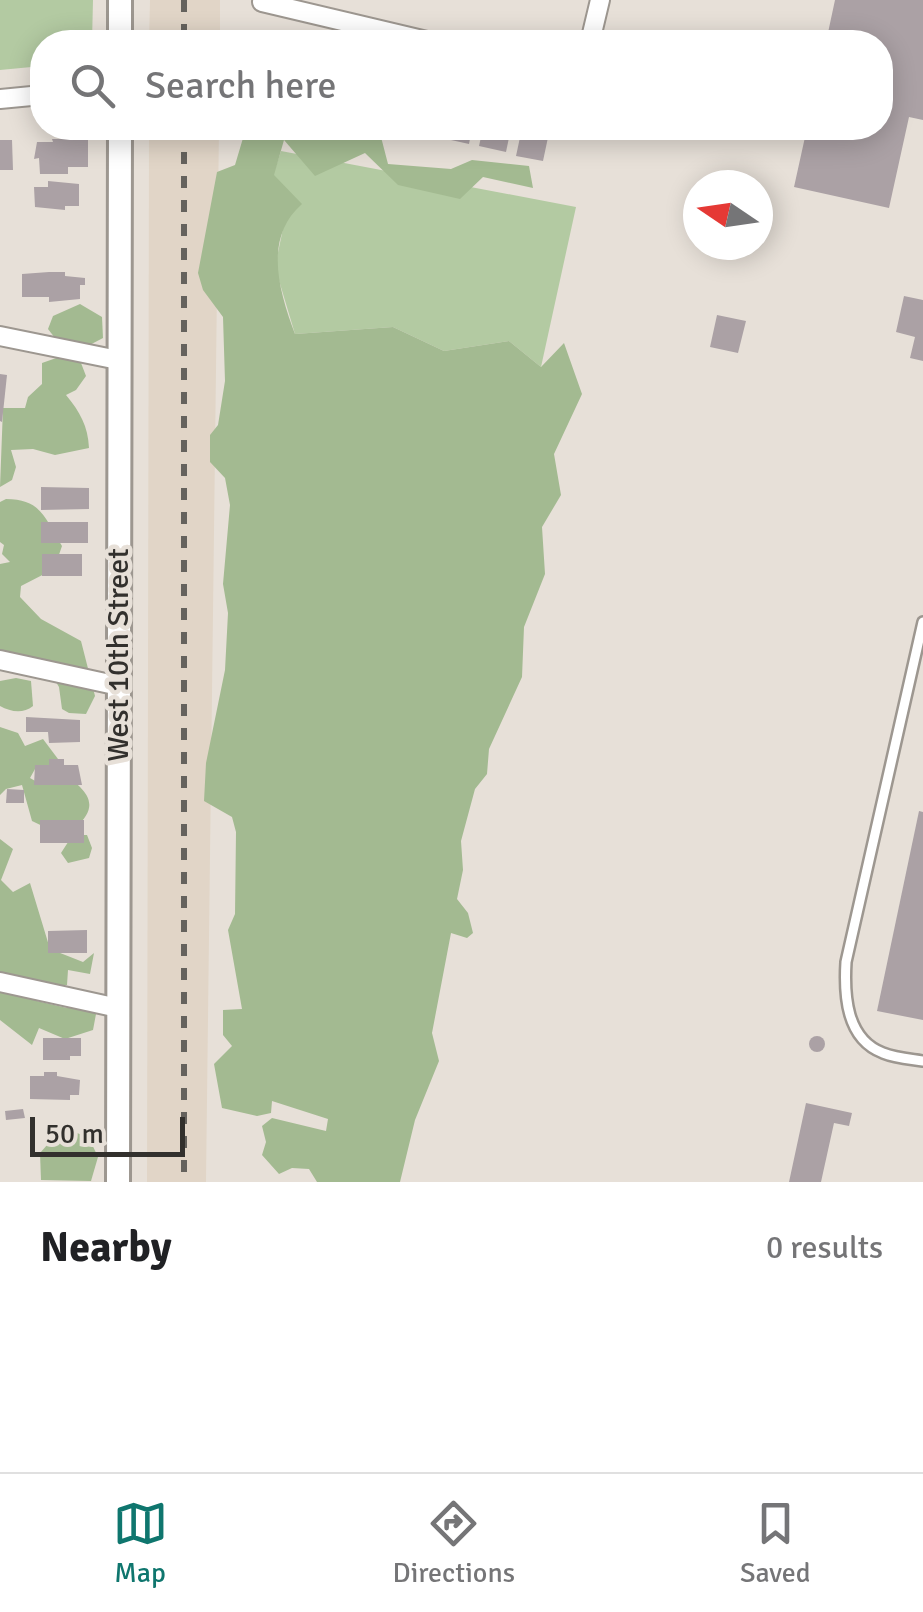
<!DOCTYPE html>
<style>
:root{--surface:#fff;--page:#f2f2f2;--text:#202124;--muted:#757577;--line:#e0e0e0;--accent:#0f766e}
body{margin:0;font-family:Signika,sans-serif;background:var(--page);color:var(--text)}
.compass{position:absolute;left:683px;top:170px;width:90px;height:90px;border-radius:50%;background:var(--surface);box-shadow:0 5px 25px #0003;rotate:283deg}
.scale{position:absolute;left:30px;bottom:25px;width:155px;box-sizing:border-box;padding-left:10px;border:5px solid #32302d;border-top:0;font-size:28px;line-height:35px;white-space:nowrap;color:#32302d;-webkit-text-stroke:8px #e7e0d8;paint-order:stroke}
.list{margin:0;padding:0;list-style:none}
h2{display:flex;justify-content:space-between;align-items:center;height:130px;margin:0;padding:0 40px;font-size:42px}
h2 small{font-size:32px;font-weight:400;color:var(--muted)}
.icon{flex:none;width:55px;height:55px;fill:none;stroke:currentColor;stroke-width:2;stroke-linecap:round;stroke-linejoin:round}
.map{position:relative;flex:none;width:923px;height:1182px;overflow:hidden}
.search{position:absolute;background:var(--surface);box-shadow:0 5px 25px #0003;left:30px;right:30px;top:30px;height:110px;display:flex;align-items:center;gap:25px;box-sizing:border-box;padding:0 35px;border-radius:40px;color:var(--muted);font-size:38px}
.sheet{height:290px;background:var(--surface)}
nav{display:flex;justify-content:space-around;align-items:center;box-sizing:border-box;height:140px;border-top:2px solid var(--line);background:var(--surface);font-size:28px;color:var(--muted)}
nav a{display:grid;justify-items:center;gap:5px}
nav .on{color:var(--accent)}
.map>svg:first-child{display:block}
.built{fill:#e1d5c7}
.green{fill:#b3caa2}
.forest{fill:#a3ba91}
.building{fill:#aba1a5}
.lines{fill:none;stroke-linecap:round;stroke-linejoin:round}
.service-casing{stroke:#9d9790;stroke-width:14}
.minor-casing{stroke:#9d9790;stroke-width:22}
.tertiary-casing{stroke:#9d9790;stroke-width:28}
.service{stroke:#fff;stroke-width:9}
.minor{stroke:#fff;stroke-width:18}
.tertiary{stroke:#fff;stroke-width:22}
.rail{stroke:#65625d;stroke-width:6;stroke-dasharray:12 12;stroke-linecap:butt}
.labels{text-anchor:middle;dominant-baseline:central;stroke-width:9;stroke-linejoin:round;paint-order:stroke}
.street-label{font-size:30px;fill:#32302d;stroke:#e7e0d8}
</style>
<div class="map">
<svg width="923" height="1182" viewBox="0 0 923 1182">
<rect width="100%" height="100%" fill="#e7e0d8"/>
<g class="built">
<path d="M150 0H220V42H149Z"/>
<path d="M149 128H219L206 1182H147Z"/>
</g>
<g class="green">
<path d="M0 0H93L92 42H42V66L0 70Z"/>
<path d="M281 151 576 207 541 367 509 341 444 351 393 327 295 334 275 267 285 219 273 175Z"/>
</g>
<g class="forest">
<path d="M246 128H370L381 137 388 164 451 169 472 160 529 166 533 188 483 177 460 199 398 185 365 153 315 176 284 140 274 175 302 204C263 238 279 291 295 334L393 327 444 351 509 341 541 367 564 343 582 394 554 454 561 495 542 527 545 574 524 627 522 677 489 749 487 774 475 789 461 841 463 870 457 899 468 913 473 933 467 938 451 933 432 1033 439 1061 415 1120 400 1182H317L309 1169 292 1168 279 1174 262 1155 266 1142 262 1126 272 1118 326 1131 328 1119 272 1101 271 1113 257 1116 222 1108 214 1064 232 1046 223 1035V1010L242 1009 228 930 235 914 236 832 232 817 204 801 206 763 225 670 228 613 223 584 230 505 225 478 210 462V435L218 425 225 381 223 317 203 290 198 273 217 172 235 165Z"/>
<path d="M80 304 102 317 103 338 82 349 62 347 48 329 53 316Z"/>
<path d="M62 356 81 363 86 376 76 390 66 395C80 412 88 426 89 448L55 455 33 449 11 450 16 467 12 480 0 487 3 408H25L28 397 42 384V363Z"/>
<path d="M6 499C42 499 45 519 62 546L54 569 21 586 20 597 41 619 81 641 95 696 86 714 69 713 62 709 59 687 45 664 0 654V564L10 562 2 554 4 545 0 542V502Z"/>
<path d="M16 678 31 681 33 706C23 714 11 712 0 706V681Z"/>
<path d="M0 727 18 733 25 746 43 739 58 759 51 767 35 769 30 778 37 782 60 770C82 788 105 802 75 828L78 835H87L92 848 89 858 68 863 61 853 72 836 55 832 32 821 22 785 6 789 0 795Z"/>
<path d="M0 839 13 849 1 880 13 892 30 883 50 949 83 962 94 953 90 974 68 970 67 985 49 987 34 980 37 1001 67 1008 78 1004 96 1014 93 1030 65 1039 39 1028 32 1045 0 1020Z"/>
<path d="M63 1127 89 1138 98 1157 91 1181 41 1180 40 1153Z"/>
</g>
<g class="building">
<path d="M835 0H923V120L909 117 889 208 794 187 807 128H880V42H826Z"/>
<path d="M444 128H472L469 144 442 138Z"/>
<path d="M483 128H511L506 152 479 146Z"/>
<path d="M522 128H550L543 161 516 156Z"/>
<path d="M52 139H88V167H68V174H40L39 158 34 159 37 142H53Z"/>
<path d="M0 140H12L13 170H0Z"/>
<path d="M48 181 79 184V206H65V210L35 207 34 187H48Z"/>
<path d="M49 272H65V276L85 278V285H80V299L49 302V297H22V274Z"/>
<path d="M904 296 923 300V361L910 358 915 337 896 332Z"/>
<path d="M717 315 746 321 738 353 710 347Z"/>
<path d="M0 374 7 375 2 422 0 421Z"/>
<path d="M41 487 89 488V509L41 510Z"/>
<rect x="41" y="522" width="47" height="21"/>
<rect x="42" y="554" width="40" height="22"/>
<path d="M26 717 80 720V742L49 743 48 732H26Z"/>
<path d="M49 759H64V765H78L82 785H34L35 765H49Z"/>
<path d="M7 789 24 790V803H6Z"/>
<path d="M919 811 923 812V1020L877 1011Z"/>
<rect x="40" y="820" width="44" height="23"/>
<path d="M87 930V953H48V931Z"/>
<circle cx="817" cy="1044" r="8"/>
<path d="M43 1038H81V1056H70V1060H43Z"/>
<path d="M44 1072H57V1076L80 1080 79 1095H70V1100L30 1099V1076H44Z"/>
<path d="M806 1103 852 1113 849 1126 834 1123 821 1182H789Z"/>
<path d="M23 1109 25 1118 6 1120 5 1111Z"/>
</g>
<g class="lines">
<defs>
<path id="service" d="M923 622 846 962C844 995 846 1039 883 1053 895 1058 910 1059 923 1061"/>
<g id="minor">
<path d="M262 2 431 42"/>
<path d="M590 42 600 0"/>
<path d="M0 99 42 95"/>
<path d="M0 336 118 360"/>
<path d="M0 660 119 686"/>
<path d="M0 982 118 1008"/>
</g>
<g id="tertiary">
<path d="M120 0V42"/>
<path d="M118 1182 120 128"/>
</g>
</defs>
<use href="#service" class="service-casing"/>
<use href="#minor" class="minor-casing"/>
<use href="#tertiary" class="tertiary-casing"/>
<use href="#service" class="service"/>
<use href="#minor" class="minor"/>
<use href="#tertiary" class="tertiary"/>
<g class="rail">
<path d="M184 0V42"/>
<path d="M184 128V1182"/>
</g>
</g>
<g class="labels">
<g class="street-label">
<text transform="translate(118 655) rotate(-90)">West 10th Street</text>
</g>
</g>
</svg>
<svg class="compass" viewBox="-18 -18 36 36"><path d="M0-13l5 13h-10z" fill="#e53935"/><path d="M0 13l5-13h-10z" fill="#757577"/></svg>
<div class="scale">50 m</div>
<div class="search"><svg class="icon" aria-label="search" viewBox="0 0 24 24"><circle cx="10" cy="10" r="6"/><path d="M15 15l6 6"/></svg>Search here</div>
</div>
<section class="sheet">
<h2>Nearby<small>0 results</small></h2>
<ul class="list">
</ul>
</section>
<nav>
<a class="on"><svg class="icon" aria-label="map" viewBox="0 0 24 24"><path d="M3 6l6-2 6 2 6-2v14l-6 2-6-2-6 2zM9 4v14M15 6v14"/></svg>Map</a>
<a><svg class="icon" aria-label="directions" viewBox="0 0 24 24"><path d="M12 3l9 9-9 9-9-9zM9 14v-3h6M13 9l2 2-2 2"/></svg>Directions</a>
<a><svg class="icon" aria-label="saved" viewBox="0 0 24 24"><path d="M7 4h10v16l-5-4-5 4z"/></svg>Saved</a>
</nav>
